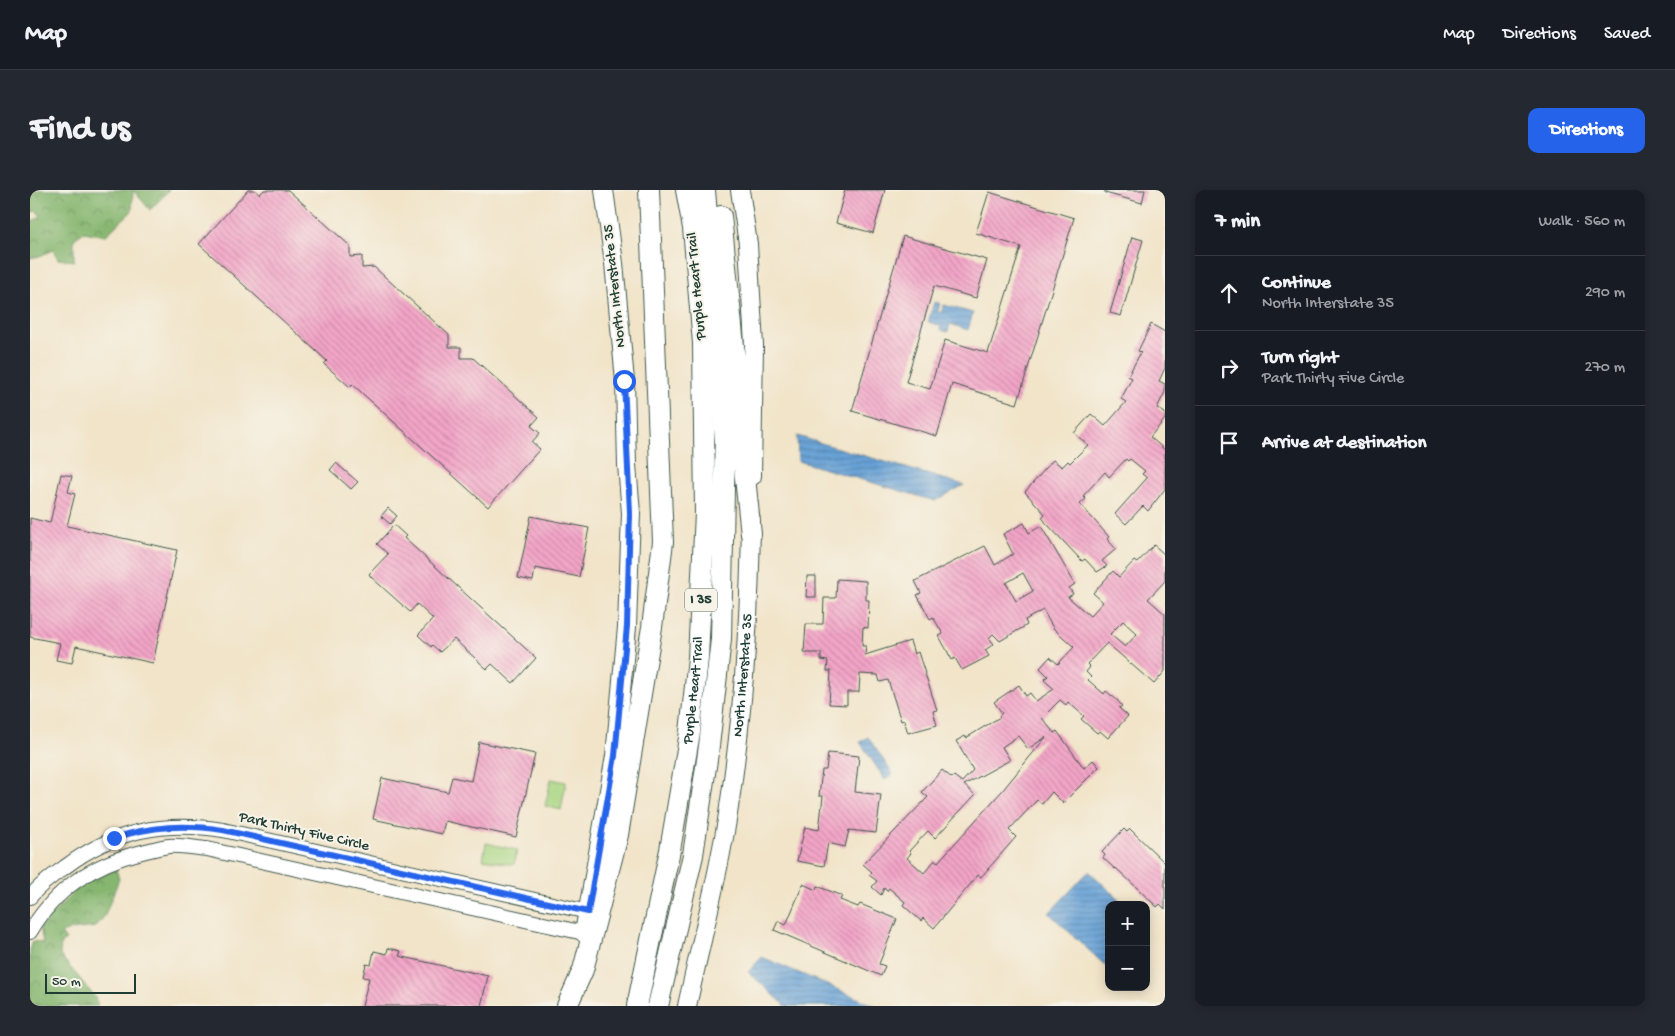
<!DOCTYPE html>
<meta charset="utf-8">
<style>
:root{--surface:#171b24;--page:#242831;--text:#f1f3f6;--muted:#9ea1a6;--line:#363941;--accent:#2563eb}
body{margin:0;font-family:"Gochi Hand",sans-serif;background:var(--page);color:var(--text)}
.controls{position:absolute;right:15px;bottom:15px;display:grid;overflow:hidden;border-radius:10px;box-shadow:0 2px 12px #0003}
.controls button{width:45px;height:45px;display:grid;place-items:center;padding:0;border:0;border-bottom:1px solid var(--line);background:var(--surface);color:var(--text);font:25px sans-serif}
.scale{position:absolute;left:15px;bottom:12px;width:91px;box-sizing:border-box;padding-left:5px;border:2px solid #1f3d34;border-top:0;font-size:14px;line-height:18px;white-space:nowrap;color:#1f3d34;-webkit-text-stroke:4px #f7f3e8;paint-order:stroke}
.stop{position:absolute;width:15px;height:15px;margin:-11px;border:4px solid #2563eb;border-radius:50%;background:#fff}
.stop.end{background:#2563eb;border-color:#fff;box-shadow:0 1px 5px #0008}
.list{margin:0;padding:0;list-style:none}
h2{display:flex;justify-content:space-between;align-items:center;height:65px;margin:0;padding:0 20px;font-size:21px}
h2 small{font-size:16px;font-weight:400;color:var(--muted)}
.list li{display:grid;grid-template-columns:32px 1fr auto;gap:15px;align-items:center;box-sizing:border-box;height:75px;padding:0 20px;border-top:1px solid var(--line)}
.list b{display:block;font-size:19px;white-space:nowrap}
.list p{margin:0;font-size:16px;white-space:nowrap;color:var(--muted)}
.list em{font-size:16px;font-style:normal;color:var(--muted)}
.icon{flex:none;width:28px;height:28px;fill:none;stroke:currentColor;stroke-width:2;stroke-linecap:round;stroke-linejoin:round}
.map{position:relative;flex:none;width:1135px;height:816px;overflow:hidden;border-radius:10px}
header{display:flex;align-items:center;gap:30px;box-sizing:border-box;height:70px;padding:0 25px;background:var(--surface);border-bottom:1px solid var(--line)}
header strong{font-size:24px}
nav{display:flex;gap:28px;margin-inline-start:auto;font-size:18px}
.intro{display:flex;align-items:center;justify-content:space-between;box-sizing:border-box;height:120px;padding:0 30px}
h1{margin:0;font-size:35px}
.button{padding:12px 22px;border-radius:10px;background:var(--accent);color:#fff;font-size:18px;font-weight:700}
main{display:flex;gap:30px;padding:0 30px}
aside{flex:1;background:var(--surface);border-radius:10px;box-shadow:0 2px 12px #0003}
.map>svg:first-child{display:block}
.forest{fill:url(#forest-crowns);stroke:#527a52}
.pitch{fill:#a8d582;stroke:#64895b}
.water{fill:url(#water-rules);stroke:#436f85}
.building{fill:url(#building-back-hatch);fill-rule:evenodd}
.lines{fill:none;stroke-linecap:round;stroke-linejoin:round}
.minor-casing{stroke:#3e564a;stroke-width:16}
.major-casing{stroke:#3e564a;stroke-width:20}
.highway-casing{stroke:#3e564a;stroke-width:22}
.minor{stroke:#fff;stroke-width:14}
.major{stroke:#fff;stroke-width:18}
.highway{stroke:#fff;stroke-width:20}
.route{stroke:#2563eb;stroke-width:6}
.labels{text-anchor:middle;dominant-baseline:central;stroke-width:4;stroke-linejoin:round;paint-order:stroke}
.shield{fill:#f7f3e8;stroke:#60746a;stroke-width:1}
.shield-label{font-size:14px;font-weight:bold;fill:#1f3d34}
.street-label{font-size:15px;fill:#1f3d34;stroke:#f7f3e8}
</style>
<header>
<strong>Map</strong>
<nav><a>Map</a><a>Directions</a><a>Saved</a></nav>
</header>
<div class="intro"><h1>Find us</h1><a class="button">Directions</a></div>
<main>
<div class="map">
<svg width="1135" height="816" viewBox="0 0 1135 816">
<defs>
<pattern id="forest-crowns" width="20" height="18" patternUnits="userSpaceOnUse" patternTransform="scale(1.25)"><rect width="20" height="18" fill="#86b670"/><path d="M2 6a3 3 0 1 1 6 0M12 15a3 3 0 1 1 6 0" fill="none" stroke="#6d955d"/></pattern>
<pattern id="water-rules" width="6" height="5" patternUnits="userSpaceOnUse" patternTransform="scale(1.25)"><rect width="6" height="5" fill="#67a1d6"/><path d="M0 2.5h6" fill="none" stroke="#5484ae"/></pattern>
<pattern id="building-back-hatch" width="6" height="6" patternUnits="userSpaceOnUse" patternTransform="scale(1.25)"><rect width="6" height="6" fill="#f4a5c8"/><path d="M-1 5l2 2M0 0l6 6M5-1l2 2" fill="none" stroke="#c588a3"/></pattern>
</defs>
<rect width="100%" height="100%" fill="#f7f3e8"/>
<filter id="ink" filterUnits="userSpaceOnUse"><feTurbulence type="fractalNoise" baseFrequency=".02" numOctaves="2"/><feDisplacementMap in="SourceGraphic" scale="10" xChannelSelector="R" yChannelSelector="G"/><feConvolveMatrix kernelMatrix="1 2 1 2 8 2 1 2 1" color-interpolation-filters="sRGB"/></filter>
<filter id="wash" filterUnits="userSpaceOnUse"><feTurbulence type="fractalNoise" baseFrequency=".0096" numOctaves="4" result="noise"/><feDisplacementMap in="SourceGraphic" scale="20" xChannelSelector="R" yChannelSelector="G"/><feGaussianBlur stdDeviation="1.12" result="paint"/><feColorMatrix in="noise" values="0 0 0 0 0 0 0 0 0 0 0 0 0 0 0 0 0 1.4 0 .05"/><feComposite in="paint" operator="in"/></filter>
<g filter="url(#wash)">
<rect width="100%" height="100%" fill="#f1e4c9"/>
<g class="forest">
<path d="M0 0H139L120 20 103 0 102 21 75 46 54 42 44 49V71L28 69 23 60 10 66 0 68V33L11 26 6 21 0 22Z"/>
<path d="M86 679 89 689 75 725 66 737 40 740 31 743 36 750 31 753 30 765 65 807 68 816H0V760L3 751 13 753 10 737 52 694Z"/>
</g>
<g class="pitch">
<path d="M521 589 536 592 531 620 515 616Z"/>
<path d="M456 653 487 660 484 675 453 669Z"/>
</g>
<g class="water">
<path d="M904 112 910 113 908 122 911 123 914 115 943 123 938 140 920 134 918 142 910 140 911 136 898 132Z"/>
<path d="M767 246 934 295 905 311 768 271Z"/>
<path d="M838 547 863 584 855 590 830 552Z"/>
<path d="M1059 681 1095 715H1079V779L1019 723Z"/>
<path d="M732 767 846 816H756L718 782Z"/>
</g>
<g id="blocks">
<g class="building">
<path d="M218 0H225L230 4 234 0H258L320 56V67L332 66V78L344 77 419 145V157H431V168H443L509 227 501 236 510 243 502 252 510 259 458 317 322 194 320 197 294 174 297 171 169 54Z"/>
<path d="M815 0H855L843 43 806 33Z"/>
<path d="M1075 0H1115L1112 13 1075 3Z"/>
<path d="M959 2 1044 28 987 214 922 194 907 246 822 221 873 46 957 70 946 108 904 96 876 192 900 199 915 150 958 163 991 57 946 43Z"/>
<path d="M1102 47 1113 50 1091 126 1080 123Z"/>
<path d="M1121 134 1135 142V178L1129 191 1135 194V202L1127 218 1135 223V229L1120 247 1135 260V299L1118 321 1113 316 1096 334 1085 324 1117 288 1112 284 1115 281 1100 269 1098 271 1096 269 1079 287 1075 282 1053 306 1056 309 1050 314 1079 347 1077 349 1086 359 1072 371 1077 376 1067 382 1055 369 1052 371 1016 333 1012 327 1015 324 995 302 1023 270 1032 277 1038 271 1040 273 1058 255 1044 243 1061 224 1075 236 1096 212 1091 209 1102 188 1098 186 1111 162 1108 161Z"/>
<path d="M306 273 328 292 321 299 300 280Z"/>
<path d="M31 284 42 286 38 302 45 304 37 336 147 360 123 473 46 456 42 473 26 470 30 453 0 447V328L20 333Z"/>
<path d="M358 318 367 326 360 334 351 326Z"/>
<path d="M501 326 559 338 549 387 505 378 503 391 488 388Z"/>
<path d="M994 333 999 343 1011 336 1045 394 1039 398 1043 404 1038 407 1060 426 1073 412 1063 403 1083 381 1089 387 1104 371 1107 373 1124 355 1135 365V391L1118 409 1135 424V481L1124 494 1077 453 1057 474 1060 477 1056 482 1061 487 1058 490 1074 504 1076 501 1087 510 1092 516 1089 518 1098 526 1078 548 1070 541 1067 543 1051 529 1054 526 1038 512 1036 515 1030 510 1012 528 1024 543 1027 541 1054 578 1063 570 1069 577 1033 613 1022 602 1012 614 1007 610 979 640 986 647 951 687 948 685 904 738 893 728 891 731 873 715 875 712 859 698 857 701 854 698 851 705 842 697 847 691 839 685 842 682 833 674 898 607 892 602 912 580 922 588 924 586 932 592 943 580 926 551 935 546 936 548 970 527 969 526 972 523 964 512 989 495 996 506 1000 503 1006 511 1024 499 1014 490 1018 486 1010 478 1020 467 1028 474 1044 457 1023 438 1013 420 995 430 997 435 970 451 963 444 959 448 964 454 955 460 959 466 932 480 925 468 922 470 909 446 913 444 903 427 900 429 892 414 887 405 891 403 885 391 955 356 965 375 983 364 973 344ZM993 383 1003 401 986 411 976 393ZM1093 431 1107 444 1095 457 1080 444ZM988 546 998 559 1016 547 972 601 908 672 905 670 894 683 877 668 881 663 879 661 898 641 905 648 945 605 934 595 980 570 972 557Z"/>
<path d="M364 335 376 346 374 348 506 468 483 493 462 474 457 479 424 449 410 462 402 455 401 457 388 445 403 429 387 414 380 422 341 387 339 384 358 364 347 354Z"/>
<path d="M777 386H786V407H776Z"/>
<path d="M807 389 836 391V410H839L838 438 833 437 832 456H836L835 465 880 451 884 464 888 462 907 520 903 521 907 535 878 543 874 530 871 531 858 490 850 492 848 485 830 484 829 502H817V515L799 514 801 481H797L798 471 791 470V463H774L776 434H793L794 408H806Z"/>
<path d="M449 552 505 564 486 647 415 631 412 644 343 629 352 588 418 602 422 587 441 591Z"/>
<path d="M798 563 829 566 825 602 851 605 846 643 819 640 815 657 798 653 794 676 767 671 775 637 789 640 793 606H789L792 580H796Z"/>
<path d="M1094 639 1097 642 1100 639 1135 673V719L1130 714 1127 717 1086 678 1085 679 1073 668 1075 665 1072 662Z"/>
<path d="M773 694 786 700 787 696 812 706 810 710 828 717 830 714 867 729 849 774 855 776 851 786 744 740 748 731 756 735Z"/>
<path d="M358 758 371 761 369 766 458 786 451 816H332L339 788 333 787 336 774 341 775 344 761 357 764Z"/>
</g>
</g>
</g>
<g filter="url(#ink)">
<use href="#blocks" fill-opacity="0" stroke="#3e564a" stroke-width="1"/>
<g class="lines">
<defs>
<g id="minor">
<path d="M0 707C10 695 22 686 35 677 84 640 133 631 193 640L558 722"/>
<path d="M0 742C26 698 63 674 112 662 121 660 130 657 139 656 151 655 165 658 177 659L554 743"/>
</g>
<g id="major">
<path d="M710 0 718 54 724 155 722 286"/>
<path d="M554 743 585 566 597 437 601 323 597 275 595 191 584 73 574 0"/>
<path id="s1" d="M657 816C671 752 688 688 698 624 713 526 720 428 721 330"/>
</g>
<g id="highway">
<path d="M691 26 707 186 710 240 721 344"/>
<path d="M537 816 553 780 588 645 622 437 633 352 619 0"/>
<path id="s2" d="M607 816 640 660 660 542 668 468 675 323 673 153 663 38 656 0"/>
<path d="M628 816 663 665 679 556 691 449 695 251 675 0"/>
</g>
</defs>
<use href="#minor" class="minor-casing"/>
<use href="#major" class="major-casing"/>
<use href="#highway" class="highway-casing"/>
<use href="#minor" class="minor"/>
<use href="#major" class="major"/>
<use href="#highway" class="highway"/>
</g>
</g>
<g class="lines" filter="url(#ink)">
<path class="route" d="M84 648C122 636 154 634 193 640L558 722 585 566 597 436 600 323 594 191"/>
</g>
<g class="labels">
<rect class="shield" x="655" y="398.5" width="32" height="23" rx="4"/>
<g class="shield-label">
<text x="671" y="410">I 35</text>
</g>
<g class="street-label">
<text transform="translate(585 96) rotate(-96)">North Interstate 35</text>
<text transform="translate(667 96) rotate(-95)">Purple Heart Trail</text>
<text stroke="none"><textPath href="#s1" startOffset="336">North Interstate 35</textPath></text>
<text stroke="none"><textPath href="#s2" startOffset="321">Purple Heart Trail</textPath></text>
<text transform="translate(274 642) rotate(13)">Park Thirty Five Circle</text>
</g>
</g>
</svg>
<div class="controls">
<button>+</button>
<button>−</button>
</div>
<div class="scale">50 m</div>
<div class="stop" style="left:594px;top:191px"></div>
<div class="stop end" style="left:84px;top:648px"></div>
</div>
<aside>
<h2>7 min<small>Walk · 560 m</small></h2>
<ul class="list">
<li><svg class="icon" aria-label="ahead" viewBox="0 0 24 24"><path d="M12 20V5M6 11l6-6 6 6"/></svg><div><b>Continue</b><p>North Interstate 35</p></div><em>290 m</em></li>
<li><svg class="icon" aria-label="right" viewBox="0 0 24 24"><path d="M7 20v-9h11M14 6l5 5-5 5"/></svg><div><b>Turn right</b><p>Park Thirty Five Circle</p></div><em>270 m</em></li>
<li><svg class="icon" aria-label="arrive" viewBox="0 0 24 24"><path d="M6 21V4h12l-3 4 3 4H6"/></svg><div><b>Arrive at destination</b></div></li>
</ul>
</aside>
</main>
